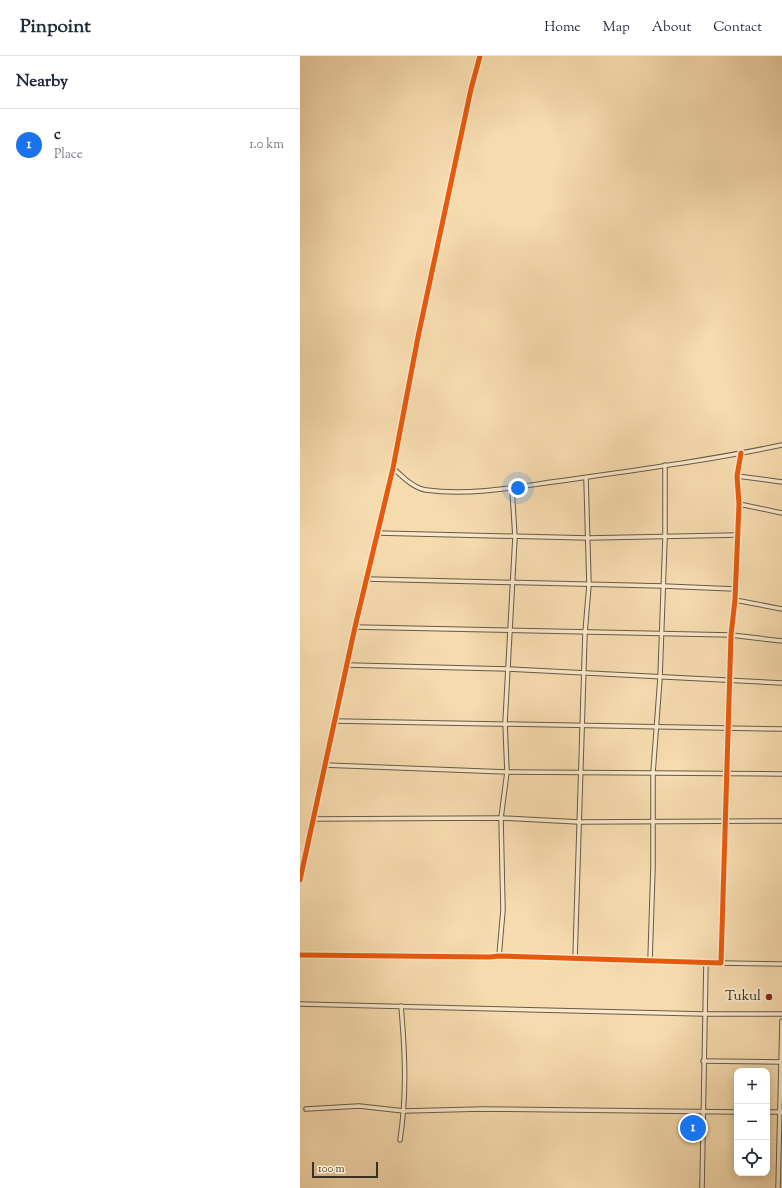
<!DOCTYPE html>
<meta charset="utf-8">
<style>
:root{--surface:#fff;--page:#f2f2f3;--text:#1f2937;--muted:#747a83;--line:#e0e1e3;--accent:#1a73e8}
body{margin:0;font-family:"Sorts Mill Goudy",serif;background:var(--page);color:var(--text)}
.controls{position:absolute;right:12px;bottom:12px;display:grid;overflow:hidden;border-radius:8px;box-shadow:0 2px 10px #0003}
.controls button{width:36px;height:36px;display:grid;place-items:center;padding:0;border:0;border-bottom:1px solid var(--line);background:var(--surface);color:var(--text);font:20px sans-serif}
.scale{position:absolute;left:12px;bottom:10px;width:66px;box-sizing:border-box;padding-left:4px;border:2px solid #392f25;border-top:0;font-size:11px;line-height:14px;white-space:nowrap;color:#392f25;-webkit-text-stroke:3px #f9e8ca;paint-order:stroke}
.you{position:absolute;left:218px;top:432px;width:14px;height:14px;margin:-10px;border:3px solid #fff;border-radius:50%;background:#1a73e8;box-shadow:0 0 0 6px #1a73e833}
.badge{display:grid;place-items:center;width:26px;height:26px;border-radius:50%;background:var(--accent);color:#fff;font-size:13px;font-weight:700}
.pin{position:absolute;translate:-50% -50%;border:2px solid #fff;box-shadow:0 1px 4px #0006}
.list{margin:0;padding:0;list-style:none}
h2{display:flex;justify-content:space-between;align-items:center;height:52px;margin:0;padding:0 16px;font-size:17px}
h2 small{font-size:13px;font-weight:400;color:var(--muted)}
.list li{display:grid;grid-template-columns:26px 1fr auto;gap:12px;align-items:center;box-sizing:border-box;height:72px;padding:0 16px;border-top:1px solid var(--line)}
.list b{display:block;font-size:15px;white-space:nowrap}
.list p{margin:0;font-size:13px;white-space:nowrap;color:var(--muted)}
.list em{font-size:13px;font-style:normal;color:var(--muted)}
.icon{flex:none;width:22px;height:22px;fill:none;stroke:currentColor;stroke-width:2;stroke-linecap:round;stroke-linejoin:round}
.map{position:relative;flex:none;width:482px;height:1132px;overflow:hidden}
header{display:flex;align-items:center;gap:24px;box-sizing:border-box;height:56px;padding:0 20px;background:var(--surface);border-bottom:1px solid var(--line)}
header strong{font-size:19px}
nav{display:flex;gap:22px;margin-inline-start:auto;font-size:14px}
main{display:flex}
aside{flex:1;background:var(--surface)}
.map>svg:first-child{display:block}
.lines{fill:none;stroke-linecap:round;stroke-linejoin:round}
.minor-casing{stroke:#685a47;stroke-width:5.5}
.minor{stroke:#f9e8ca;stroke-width:3.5}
.cycleway-casing{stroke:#f9e8ca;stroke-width:8}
.cycleway{stroke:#e8590c;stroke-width:5}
.poi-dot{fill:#8f2418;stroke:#f9e8ca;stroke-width:1.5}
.labels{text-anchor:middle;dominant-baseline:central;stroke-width:4;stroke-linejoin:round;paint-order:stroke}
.poi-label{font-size:14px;fill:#392f25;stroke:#f9e8ca;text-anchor:end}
</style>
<header>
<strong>Pinpoint</strong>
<nav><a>Home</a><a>Map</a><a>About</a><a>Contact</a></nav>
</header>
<main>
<aside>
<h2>Nearby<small></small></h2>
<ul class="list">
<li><span class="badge">1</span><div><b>c</b><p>Place</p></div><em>1.0 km</em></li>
</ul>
</aside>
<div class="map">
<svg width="482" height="1132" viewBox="0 0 482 1132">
<rect width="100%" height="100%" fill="#f6dbae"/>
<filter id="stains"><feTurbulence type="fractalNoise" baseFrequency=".005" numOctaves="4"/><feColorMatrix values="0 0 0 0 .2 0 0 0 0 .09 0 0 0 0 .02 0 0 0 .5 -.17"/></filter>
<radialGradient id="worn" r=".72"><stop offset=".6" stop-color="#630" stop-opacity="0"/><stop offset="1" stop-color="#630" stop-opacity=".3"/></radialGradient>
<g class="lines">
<defs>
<g id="minor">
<path d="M93 412C102 420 113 432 126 434 167 440 211 432 252 426 329 415 406 405 482 389"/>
<path d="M437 420 482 426"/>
<path d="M439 448 482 457"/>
<path d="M77 477 288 482 437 479"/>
<path d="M67 523 363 530 434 533"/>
<path d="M435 544 482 553"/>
<path d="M55 571 431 579 482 585"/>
<path d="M47 609 208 613 482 627"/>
<path d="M35 665 482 673"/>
<path d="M24 709 207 716 482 718"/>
<path d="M14 763 201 762 279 766 482 765"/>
<path d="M0 824 55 571 93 412 118 281 171 33 180 0"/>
<path d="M0 899 190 901 199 900 421 907 431 579 435 544 439 448 437 420 441 397"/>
<path d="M199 900 203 854 201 762 207 716 205 667 215 481 212 433"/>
<path d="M275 903 285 577 289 529 286 422"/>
<path d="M350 905 353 811V717L360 622 365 482V409"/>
<path d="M421 907 482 908"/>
<path d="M0 948 404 958H482"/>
<path d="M403 1005 482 1006"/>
<path d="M6 1053 59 1050 104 1055 182 1053 437 1056"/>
<path d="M467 1056H481"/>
<path d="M100 1084C107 1039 105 995 101 950"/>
<path d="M402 1132 406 906"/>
<path d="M478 1132 482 965"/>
</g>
</defs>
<use href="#minor" class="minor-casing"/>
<use href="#minor" class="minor"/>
<defs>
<g id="cycleway">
<path d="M0 824 55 571 93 412 118 281 171 33 180 0"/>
<path d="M0 899 190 901 199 900 421 907 431 579 435 544 439 448 437 420 441 397"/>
</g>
</defs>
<use href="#cycleway" class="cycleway-casing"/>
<use href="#cycleway" class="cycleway"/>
</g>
<circle class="poi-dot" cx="469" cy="941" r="4"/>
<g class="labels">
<g class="poi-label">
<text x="461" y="941">Tukul</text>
</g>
</g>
<rect width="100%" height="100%" filter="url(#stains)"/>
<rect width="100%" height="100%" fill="url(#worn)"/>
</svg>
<div class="controls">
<button>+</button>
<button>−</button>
<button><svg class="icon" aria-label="locate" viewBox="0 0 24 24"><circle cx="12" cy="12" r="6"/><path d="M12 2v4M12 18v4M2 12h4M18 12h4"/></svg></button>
</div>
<div class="scale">100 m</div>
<div class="you"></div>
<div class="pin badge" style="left:393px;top:1072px">1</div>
</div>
</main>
